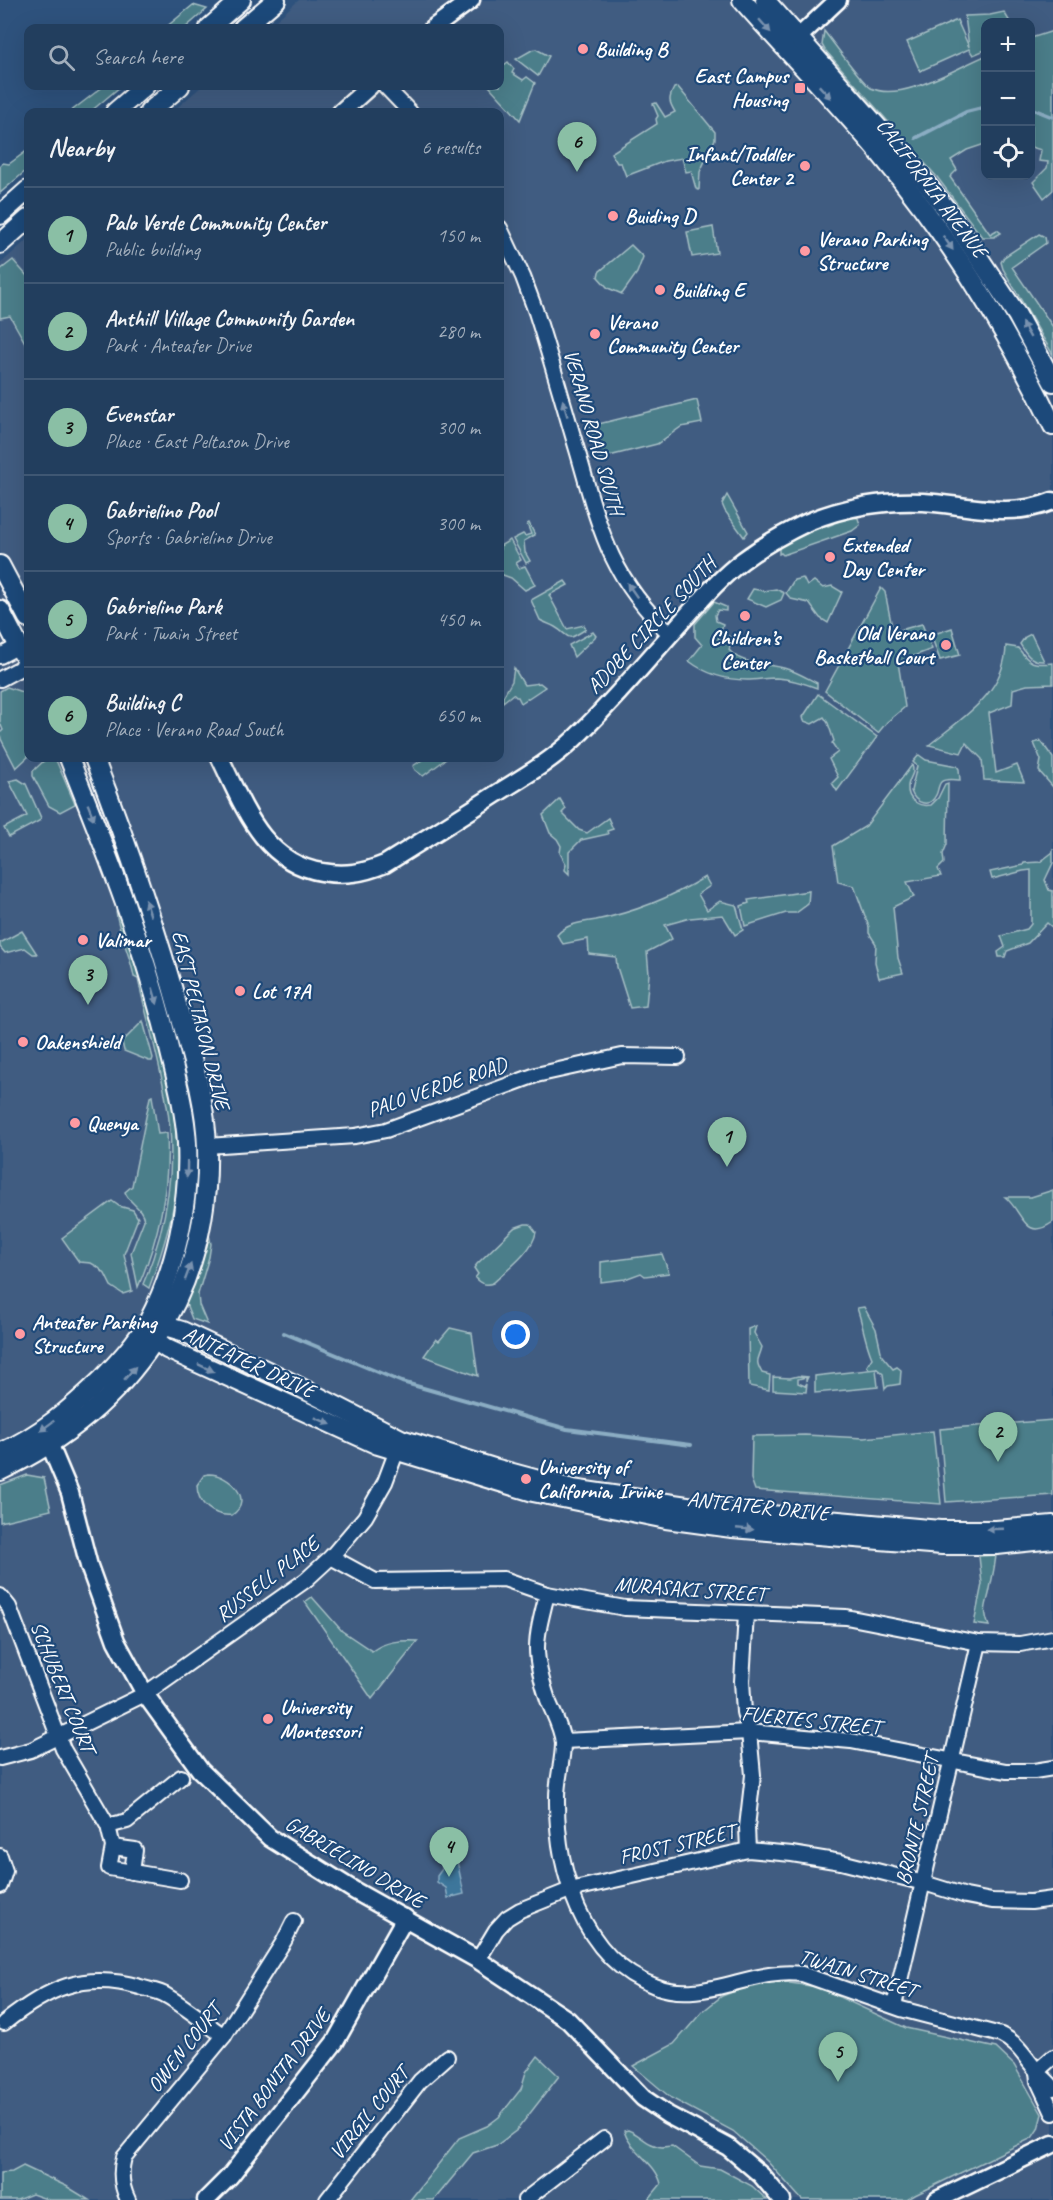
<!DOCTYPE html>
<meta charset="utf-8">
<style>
:root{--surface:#223e5e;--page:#2a4564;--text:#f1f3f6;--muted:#a2aebc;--line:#3f5773;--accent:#8abfa5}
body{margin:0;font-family:Caveat,sans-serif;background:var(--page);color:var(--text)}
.controls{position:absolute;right:18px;top:18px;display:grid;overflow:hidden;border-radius:12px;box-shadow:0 6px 24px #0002}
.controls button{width:54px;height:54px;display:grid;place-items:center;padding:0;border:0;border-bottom:2px solid var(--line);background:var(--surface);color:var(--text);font:30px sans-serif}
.you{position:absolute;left:516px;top:1335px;width:21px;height:21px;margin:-15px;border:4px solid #fff;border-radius:50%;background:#1a73e8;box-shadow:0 0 0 9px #1a73e833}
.badge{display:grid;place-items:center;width:39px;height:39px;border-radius:50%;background:var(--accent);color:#111;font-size:20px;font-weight:700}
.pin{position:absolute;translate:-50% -50px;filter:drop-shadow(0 2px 3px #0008)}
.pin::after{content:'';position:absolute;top:32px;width:21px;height:18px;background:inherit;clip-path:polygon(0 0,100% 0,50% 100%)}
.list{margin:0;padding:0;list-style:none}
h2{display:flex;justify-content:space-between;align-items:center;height:78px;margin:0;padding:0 24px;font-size:26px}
h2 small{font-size:20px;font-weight:400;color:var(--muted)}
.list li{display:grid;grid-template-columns:39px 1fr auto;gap:18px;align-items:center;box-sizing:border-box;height:96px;padding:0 24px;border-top:2px solid var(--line)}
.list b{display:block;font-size:22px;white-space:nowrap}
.list p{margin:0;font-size:20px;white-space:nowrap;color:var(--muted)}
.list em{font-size:20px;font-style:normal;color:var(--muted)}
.icon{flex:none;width:33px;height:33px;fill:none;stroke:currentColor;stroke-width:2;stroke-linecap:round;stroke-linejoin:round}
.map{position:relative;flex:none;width:1053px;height:2200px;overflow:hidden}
.search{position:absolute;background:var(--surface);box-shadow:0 6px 24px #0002;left:24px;top:24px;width:480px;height:66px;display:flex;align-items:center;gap:15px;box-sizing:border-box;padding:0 21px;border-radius:12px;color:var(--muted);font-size:22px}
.panel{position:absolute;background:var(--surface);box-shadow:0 6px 24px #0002;left:24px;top:108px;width:480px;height:654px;border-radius:12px}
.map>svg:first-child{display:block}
.built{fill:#405c81;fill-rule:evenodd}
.green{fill:#4b7e8a;stroke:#a5bec4;stroke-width:1.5}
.water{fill:#3e769b;stroke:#8badc3;stroke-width:1.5}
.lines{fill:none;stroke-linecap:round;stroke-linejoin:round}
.stream{stroke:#8badc3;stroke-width:4}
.minor-casing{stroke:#fff;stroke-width:18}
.tertiary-casing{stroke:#fff;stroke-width:21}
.secondary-casing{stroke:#fff;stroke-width:22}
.minor{stroke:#1f4a7a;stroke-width:14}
.tertiary{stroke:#1f4a7a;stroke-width:16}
.secondary{stroke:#1f4a7a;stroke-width:18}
.oneway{fill:#7992af}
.poi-dot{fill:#ff9aa2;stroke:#1f4a7a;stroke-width:2}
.labels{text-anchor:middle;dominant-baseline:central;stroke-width:4.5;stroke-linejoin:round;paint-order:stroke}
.poi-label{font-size:21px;font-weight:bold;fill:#fff;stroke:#1f4a7a;text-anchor:start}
.street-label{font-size:21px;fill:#fff;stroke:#1f4a7a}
</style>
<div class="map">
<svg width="1053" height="2200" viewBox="0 0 1053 2200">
<rect width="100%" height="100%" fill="#2e527d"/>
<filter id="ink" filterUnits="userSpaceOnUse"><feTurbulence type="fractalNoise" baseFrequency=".0167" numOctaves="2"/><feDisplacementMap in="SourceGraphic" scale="12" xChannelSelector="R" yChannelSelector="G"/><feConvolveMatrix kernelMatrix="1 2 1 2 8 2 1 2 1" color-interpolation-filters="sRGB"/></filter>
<g filter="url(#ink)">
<path class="built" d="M299 0H1053V2200H0V264L28 239V758H500V112H172L202 86H500V28H267ZM986 22H1030V176H986Z"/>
<g class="green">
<path d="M193 5 207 9 185 28H165Z"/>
<path d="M1004 12 1010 22H986L985 50 973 55 969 49 920 71 907 42 957 20 969 47 965 16 990 15Z"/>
<path d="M824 31C832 41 863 84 871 88 901 103 958 67 985 56V144L967 150 951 160 957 170 950 177 990 234 997 230 1001 233 994 237H982L937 177 825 50 822 45Z"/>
<path d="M1053 31V190L1044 198 1033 182 1047 168 1048 162 1039 161 1041 150 1031 147V38Z"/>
<path d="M536 49 549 56 538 76 516 59 532 50Z"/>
<path d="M508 62 514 69 512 73 523 80 527 77 535 83 520 120 489 86H500V68Z"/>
<path d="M104 86H121L90 112H70Z"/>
<path d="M678 87 715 132V139L700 172 699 190 696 189 691 171 686 172 682 158 665 161 626 176 621 163H617L611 153 657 124 656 119 658 116 653 104 656 103 665 117 675 112C669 102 668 99 674 88Z"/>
<path d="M28 150V169L0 193V166L3 163 9 164Z"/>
<path d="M713 227 717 253 692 257 687 232Z"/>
<path d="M1039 234 1045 237 1046 243 1012 267 1053 327V355L1003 269 1001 262 1004 257Z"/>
<path d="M631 245 643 257 637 273 622 294 608 288 598 277 599 272Z"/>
<path d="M13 260 28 277V348L10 316 0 318V270Z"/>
<path d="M697 400 702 423 681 427 657 444 597 459 590 426Z"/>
<path d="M727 495 748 532 744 537 725 511 722 504Z"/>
<path d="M854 517 858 518 860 525 852 531 783 555 781 553 779 554V546L827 524 828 526 833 524V522Z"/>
<path d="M529 523 535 535 524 541 525 552 530 561 526 563 513 539 523 534 525 536 531 534 527 524Z"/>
<path d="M510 540 521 560 516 563 519 568 525 566 535 585 525 590 511 578 500 574V546Z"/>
<path d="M803 578 807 586 814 581 823 588 832 586 842 592 828 623 820 618 809 603 791 599 786 593 794 580Z"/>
<path d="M565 581 568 585 549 595 567 629 584 625 586 629C564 643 572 637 555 627 550 624 545 623 540 620L531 600Z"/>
<path d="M881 588 885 592 893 632 922 624 932 649 898 662 905 707 887 722 878 733 825 691Z"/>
<path d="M753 589 764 591 776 589 784 593 781 600 766 607 747 599Z"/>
<path d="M714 602 726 607V611L718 610 715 615 716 621 723 624 718 640 726 635 732 638 729 650C742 666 769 663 787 669 797 672 807 678 817 683V688C804 683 790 679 776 678 766 678 757 680 747 680 726 680 706 674 689 661L702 645 695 637V624Z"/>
<path d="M952 628 960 655 940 660 931 635Z"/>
<path d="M593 632 596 636 574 657 569 645Z"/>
<path d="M1031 634 1044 661C1031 662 1026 654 1020 644L1025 637Z"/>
<path d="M1006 646 1018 648C1030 664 1033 665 1053 663V684L1027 685 1013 689 1012 704 989 713 996 773 1017 765 1024 782 984 780 982 759 966 743 961 753 929 745C962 718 1005 693 1006 646Z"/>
<path d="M514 668 524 685 540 683 545 687 521 703 518 697H516L513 694 503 702V697L512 681Z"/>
<path d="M7 687 28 694V757L16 768 1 739 0 733 3 730 0 723V691Z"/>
<path d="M818 694 877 737 837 791 832 783 838 777 829 759 838 752 832 743 834 741 828 723 824 717 812 724 804 721 803 717Z"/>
<path d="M1041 741 1053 758V787L1039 771 1041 760 1034 743Z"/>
<path d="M919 755 926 760 957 766 959 769 960 780C955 780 945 778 941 782 938 785 938 792 936 795 929 809 915 803 911 791L917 766 913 762Z"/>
<path d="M47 758H55L75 804 60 812 49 806 33 776V771Z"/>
<path d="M425 758H445L446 759 423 776 415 770 413 766Z"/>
<path d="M912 765C916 774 908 778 908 787 907 801 920 807 931 805L938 798 945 784 948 783 947 844 943 854 944 863 938 869 941 876 907 882 914 897 893 907 898 958 903 973 879 978 875 962 876 944 869 933V927L854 886 838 882 833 846 866 826Z"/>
<path d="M18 779 26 784 41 818 39 821 9 837 4 828 27 816 9 781Z"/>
<path d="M560 799 566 809 562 813 579 830 587 833 608 818 613 829 607 831 608 834 581 840 569 852V874L565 870 566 864 560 853 561 846 557 839 550 833 543 815Z"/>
<path d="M1053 849V863L1045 880 1049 890 1053 891V928L1047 923 1028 943 1007 951 1005 957H999L998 952 1005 947 1001 936 1027 929 1031 924V870L1023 871 992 879 990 872 1023 865 1024 863 1040 862 1053 852Z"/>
<path d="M705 877 710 886 698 894 707 910 720 901 736 905 743 930 735 935 723 915 690 918 665 925 672 939 647 952 649 974 646 1006 630 1008 617 967 616 957 589 954 588 939 563 944 557 935C566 924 582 922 596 920 636 912 670 898 705 877Z"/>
<path d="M809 891 808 904 796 913H786L745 926 741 906 749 903 748 900Z"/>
<path d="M118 907C144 990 186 1105 176 1191 171 1225 161 1256 149 1288L143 1284C167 1228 178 1161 166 1100 159 1059 147 1019 138 979L134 977C131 956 117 930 116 909Z"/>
<path d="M22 931 37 954H33L25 948 5 953 0 947V943Z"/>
<path d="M143 1021 153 1058 152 1061H149L124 1051 122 1042Z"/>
<path d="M152 1096 158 1134 167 1133C170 1186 159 1238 138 1287L131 1253 144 1220C142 1206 129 1204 125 1192L132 1186 150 1097Z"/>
<path d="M1053 1190V1222C1024 1243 1023 1211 1005 1197H1031Z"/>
<path d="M112 1201 119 1206 133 1210 138 1218 124 1254 132 1291 123 1294 111 1286 105 1274 98 1267 91 1263 79 1262 62 1238Z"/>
<path d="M525 1224H530L536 1232C534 1250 506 1271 493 1283 485 1286 480 1284 475 1278L478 1274 474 1268 477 1264 514 1228Z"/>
<path d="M208 1230 211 1244 209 1257 198 1294 199 1305 207 1324 192 1319 185 1301Z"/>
<path d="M662 1254 669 1273 645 1276 641 1273 625 1279 601 1282V1262Z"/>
<path d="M864 1307 876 1329 882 1356 893 1369 897 1367 901 1370 900 1384 888 1386 885 1389 883 1374 876 1368 869 1369 867 1366 872 1358C865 1342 863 1325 857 1308Z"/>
<path d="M756 1326 754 1333 762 1347C759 1360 754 1359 762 1373L770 1375 769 1390 749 1386 748 1329Z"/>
<path d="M450 1328 472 1333 478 1376 424 1356 436 1339 439 1341Z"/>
<path d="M876 1369 878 1387 815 1393V1376Z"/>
<path d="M798 1376 808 1377 806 1381V1377L798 1379V1383L805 1386 807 1383 806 1392 773 1390V1377L790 1378Z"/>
<path d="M1053 1420V1495L946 1502 940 1429Z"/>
<path d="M933 1431 941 1504 755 1490 751 1479 752 1436 805 1435 864 1438Z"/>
<path d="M209 1474C229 1474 255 1500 232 1515 214 1517 197 1504 197 1485L204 1475Z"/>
<path d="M27 1475 44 1478 51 1510 0 1522V1485Z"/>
<path d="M996 1555C995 1566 992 1578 990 1589 987 1606 982 1608 989 1626L974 1624 982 1584 979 1556Z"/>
<path d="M312 1597 342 1631 372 1651C386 1641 400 1640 418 1641L372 1699 305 1602Z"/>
<path d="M776 1981 818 1987 906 2028 996 2048 1014 2065 1042 2114 1038 2129 1032 2138 915 2195 907 2200H802L767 2161 733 2131 671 2098 633 2066 674 2044 702 2012 722 1996 745 1987Z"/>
<path d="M538 2056 559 2076 517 2130 497 2145 473 2153 434 2200H410L459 2138 487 2126 499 2117 521 2089 526 2072Z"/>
<path d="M628 2130C640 2134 648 2146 662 2147 665 2147 669 2146 672 2146L700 2166 720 2169 752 2186 767 2200H648L661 2184C656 2162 630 2152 624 2131Z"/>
<path d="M23 2166 66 2186 89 2200H49L32 2194 17 2200H0V2173L12 2172Z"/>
</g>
<path class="water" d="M456 1856 464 1894 448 1898 446 1888 437 1882V1876L442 1869 440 1860Z"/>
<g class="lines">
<g class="stream">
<path d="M1030 108 1053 117"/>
<path d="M916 138 966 112 986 107"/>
<path d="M284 1333 402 1382 567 1429 691 1445"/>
</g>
<defs>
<g id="minor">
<path d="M385 86 410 112"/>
<path d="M500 228 523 277 536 312C551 359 564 406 578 453 600 530 610 577 670 634"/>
<path d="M0 656 19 646"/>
<path d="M0 679 28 664"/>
<path d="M207 1146 355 1136 386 1130 536 1075 622 1056 678 1057"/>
<path d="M331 1557 375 1581 504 1579 547 1594 625 1608 846 1617 979 1643 1020 1644 1053 1638"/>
<path d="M547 1594C535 1642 532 1652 548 1700 553 1713 562 1729 563 1743 563 1761 557 1779 557 1797 556 1868 581 1959 655 1986 704 2005 753 1967 802 1974L901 2009 1001 2035C1018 2043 1024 2056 1036 2070 1041 2077 1048 2080 1053 2088"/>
<path d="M0 1596 9 1607 63 1749 108 1826 113 1847 109 1868 180 1880"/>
<path d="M746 1614 742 1681 744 1712 749 1732 753 1775 747 1827 748 1850"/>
<path d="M563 1741 749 1732 851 1741 1006 1771H1034L1053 1768"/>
<path d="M0 1758 31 1750 145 1694 306 1580 331 1557 365 1517 385 1482 400 1442"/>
<path d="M108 1826 127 1821 181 1777"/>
<path d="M113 1847 135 1850 132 1872"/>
<path d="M0 1856 5 1871 0 1886"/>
<path d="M478 1960 496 1930 507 1918 520 1910 570 1890 748 1850 792 1854 841 1862 924 1883 966 1896 992 1901 1031 1902 1053 1899"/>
<path d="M894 2006 979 1643"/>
<path d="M4 2023C48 1988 83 1971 140 1987 149 1990 159 1991 167 1996 186 2007 205 2023 224 2036"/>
<path d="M1037 2071 1038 2081 1053 2113"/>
<path d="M1037 2071 1053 2057"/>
<path d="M128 2200C121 2186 120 2172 124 2157L224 2036 284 1941 294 1921"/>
<path d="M327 2200 420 2081 447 2057"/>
<path d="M525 2200 604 2139"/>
</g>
<g id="tertiary">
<path d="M433 28 471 0"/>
<path d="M788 47 838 0"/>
<path d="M341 112 370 86"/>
<path d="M220 758C243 805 263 863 322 872 345 876 363 873 385 864 422 841 459 818 496 794 523 777 551 761 574 739 613 702 648 659 684 619 702 599 720 578 742 561 762 546 785 533 808 522 843 507 886 500 923 502 967 505 1011 519 1053 501"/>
<path d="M49 1443 70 1493 89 1566 116 1641 145 1694 200 1770 270 1838 355 1891 478 1960 568 2020 643 2098 668 2115 728 2147 761 2175 782 2200"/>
<path d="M206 2200 230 2176 335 2042 405 1918"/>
<path d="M937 2200 1053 2144"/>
</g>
<g id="secondary">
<path d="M742 0C788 53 838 102 882 156 951 239 1007 330 1053 426"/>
<path d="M765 0 913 167 947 210 1017 315 1053 382"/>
<path d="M209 28 241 0"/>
<path d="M243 28 276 0"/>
<path d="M115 112 145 86"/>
<path d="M149 112 180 86"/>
<path d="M0 215 28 190"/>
<path d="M0 244 28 219"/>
<path d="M0 565 28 618"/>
<path d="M0 610 28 664"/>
<path d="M147 1324 155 1340 167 1349 378 1445 533 1492 666 1519 732 1528 942 1545H997L1053 1539"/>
<path d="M147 1324 165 1326 182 1331 278 1376 401 1439 494 1468 572 1489 714 1510 940 1530H996L1053 1525"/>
<path d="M0 1453C39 1436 72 1408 102 1379 118 1362 136 1343 148 1322 176 1269 190 1203 187 1143 185 1108 175 1074 167 1040 143 943 106 851 69 758"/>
<path d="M0 1471C130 1410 211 1294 207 1148 206 1104 193 1061 181 1019 157 931 127 843 94 758"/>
</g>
</defs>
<use href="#minor" class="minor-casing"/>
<use href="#tertiary" class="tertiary-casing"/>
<use href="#secondary" class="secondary-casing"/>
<use href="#minor" class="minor"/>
<use href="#tertiary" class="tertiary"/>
<use href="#secondary" class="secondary"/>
</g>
<defs><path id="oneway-solid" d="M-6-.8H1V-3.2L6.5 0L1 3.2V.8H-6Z" transform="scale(1.5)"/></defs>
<g class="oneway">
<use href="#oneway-solid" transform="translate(765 26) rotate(49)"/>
<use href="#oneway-solid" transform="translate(825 92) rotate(47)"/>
<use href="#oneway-solid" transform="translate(948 243) rotate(55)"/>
<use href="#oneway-solid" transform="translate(1026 330) rotate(-120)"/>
<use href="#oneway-solid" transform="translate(565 408) rotate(-106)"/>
<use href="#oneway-solid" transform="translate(632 590) rotate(-125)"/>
<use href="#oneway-solid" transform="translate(91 812) rotate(68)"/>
<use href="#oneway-solid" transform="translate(148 908) rotate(-108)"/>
<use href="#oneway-solid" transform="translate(155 996) rotate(74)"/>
<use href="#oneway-solid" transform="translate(187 1169) rotate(91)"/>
<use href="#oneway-solid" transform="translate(188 1272) rotate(-70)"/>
<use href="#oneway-solid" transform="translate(206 1368) rotate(25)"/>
<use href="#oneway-solid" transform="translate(130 1373) rotate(-49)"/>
<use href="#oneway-solid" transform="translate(323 1421) rotate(24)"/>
<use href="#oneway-solid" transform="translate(47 1426) rotate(143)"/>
<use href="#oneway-solid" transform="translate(745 1529) rotate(5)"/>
<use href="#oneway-solid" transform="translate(995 1529) rotate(178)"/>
</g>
</g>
<g class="poi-dot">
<circle cx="583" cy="49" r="6"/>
<rect x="794" y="82" width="12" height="12" rx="3"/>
<circle cx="805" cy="166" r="6"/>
<circle cx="613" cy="216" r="6"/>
<circle cx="805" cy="251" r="6"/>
<circle cx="660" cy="290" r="6"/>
<circle cx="595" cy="334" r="6"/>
<circle cx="830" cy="557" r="6"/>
<circle cx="745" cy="616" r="6"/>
<circle cx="946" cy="645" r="6"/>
<circle cx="83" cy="940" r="6"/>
<circle cx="240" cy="991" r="6"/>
<circle cx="23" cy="1042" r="6"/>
<circle cx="75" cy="1123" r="6"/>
<circle cx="20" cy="1334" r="6"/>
<circle cx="526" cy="1479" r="6"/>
<circle cx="268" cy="1719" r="6"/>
</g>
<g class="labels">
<g class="poi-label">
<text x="595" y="49">Building B</text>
<text x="788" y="76" text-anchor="end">East Campus<tspan x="788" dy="24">Housing</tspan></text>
<text x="793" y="154" text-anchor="end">Infant/Toddler<tspan x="793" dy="24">Center 2</tspan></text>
<text x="625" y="216">Buiding D</text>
<text x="817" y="239">Verano Parking<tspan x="817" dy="24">Structure</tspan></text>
<text x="672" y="290">Building E</text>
<text x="607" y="322">Verano<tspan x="607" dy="24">Community Center</tspan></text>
<text x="842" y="545">Extended<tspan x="842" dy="24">Day Center</tspan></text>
<text x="934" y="633" text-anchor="end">Old Verano<tspan x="934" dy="24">Basketball Court</tspan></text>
<text x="745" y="638" text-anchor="middle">Children’s<tspan x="745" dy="24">Center</tspan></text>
<text x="95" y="940">Valimar</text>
<text x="252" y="991">Lot 17A</text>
<text x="35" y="1042">Oakenshield</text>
<text x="87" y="1123">Quenya</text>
<text x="32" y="1322">Anteater Parking<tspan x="32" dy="24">Structure</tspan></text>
<text x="538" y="1467">University of<tspan x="538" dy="24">California, Irvine</tspan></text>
<text x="280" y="1707">University<tspan x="280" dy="24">Montessori</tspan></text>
</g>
<g class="street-label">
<text transform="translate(932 188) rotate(53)">CALIFORNIA AVENUE</text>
<text transform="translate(594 432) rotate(74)">VERANO ROAD SOUTH</text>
<text transform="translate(651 625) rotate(-47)">ADOBE CIRCLE SOUTH</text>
<text transform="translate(201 1020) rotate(76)">EAST PELTASON DRIVE</text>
<text transform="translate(437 1087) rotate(-19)">PALO VERDE ROAD</text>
<text transform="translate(249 1362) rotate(25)">ANTEATER DRIVE</text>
<text transform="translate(758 1506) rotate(6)">ANTEATER DRIVE</text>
<text transform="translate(267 1579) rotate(-38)">RUSSELL PLACE</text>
<text transform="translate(690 1589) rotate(4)">MURASAKI STREET</text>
<text transform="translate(63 1687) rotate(68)">SCHUBERT COURT</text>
<text transform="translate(811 1720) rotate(6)">FUERTES STREET</text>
<text transform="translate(917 1820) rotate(-77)">BRONTE STREET</text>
<text transform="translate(677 1844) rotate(-13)">FROST STREET</text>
<text transform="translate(355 1862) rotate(31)">GABRIELINO DRIVE</text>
<text transform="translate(858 1973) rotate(17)">TWAIN STREET</text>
<text transform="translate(184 2048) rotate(-52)">OWEN COURT</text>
<text transform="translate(274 2080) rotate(-53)">VISTA BONITA DRIVE</text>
<text transform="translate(369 2113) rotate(-51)">VIRGIL COURT</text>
</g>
</g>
</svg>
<div class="controls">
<button>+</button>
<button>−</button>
<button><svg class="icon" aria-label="locate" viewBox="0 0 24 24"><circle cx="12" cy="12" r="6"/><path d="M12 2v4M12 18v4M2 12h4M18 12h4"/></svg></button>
</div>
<div class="you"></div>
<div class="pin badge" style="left:727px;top:1167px">1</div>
<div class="pin badge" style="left:998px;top:1462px">2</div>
<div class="pin badge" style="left:88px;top:1005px">3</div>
<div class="pin badge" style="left:449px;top:1877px">4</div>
<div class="pin badge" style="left:838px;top:2082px">5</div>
<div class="pin badge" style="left:577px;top:172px">6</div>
<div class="search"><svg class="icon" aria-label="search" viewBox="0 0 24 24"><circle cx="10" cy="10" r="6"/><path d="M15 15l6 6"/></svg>Search here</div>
<section class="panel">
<h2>Nearby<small>6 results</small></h2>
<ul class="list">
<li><span class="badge">1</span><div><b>Palo Verde Community Center</b><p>Public building</p></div><em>150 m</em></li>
<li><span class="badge">2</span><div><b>Anthill Village Community Garden</b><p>Park · Anteater Drive</p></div><em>280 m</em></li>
<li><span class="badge">3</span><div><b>Evenstar</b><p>Place · East Peltason Drive</p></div><em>300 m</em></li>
<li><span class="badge">4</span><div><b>Gabrielino Pool</b><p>Sports · Gabrielino Drive</p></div><em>300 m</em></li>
<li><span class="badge">5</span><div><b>Gabrielino Park</b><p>Park · Twain Street</p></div><em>450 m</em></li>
<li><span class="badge">6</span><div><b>Building C</b><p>Place · Verano Road South</p></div><em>650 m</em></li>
</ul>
</section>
</div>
